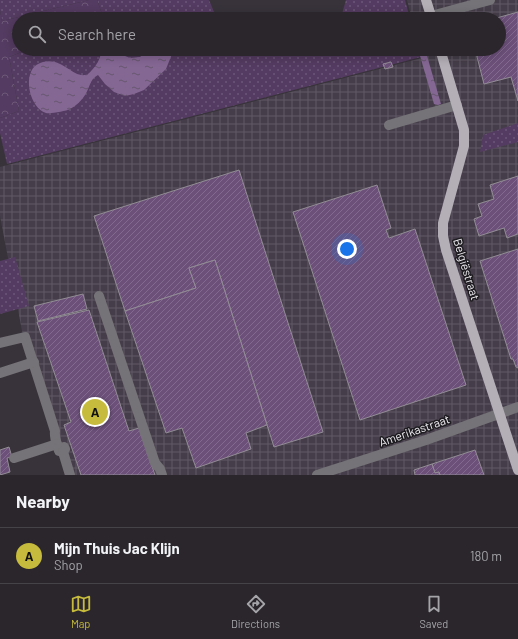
<!DOCTYPE html>
<meta charset="utf-8">
<style>
:root{--surface:#2a262c;--page:#363238;--text:#f1f3f6;--muted:#a5a5a9;--line:#464348;--accent:#c6bb3c}
body{margin:0;font-family:Barlow,sans-serif;background:var(--page);color:var(--text)}
.you{position:absolute;left:347px;top:249px;width:14px;height:14px;margin:-10px;border:3px solid #fff;border-radius:50%;background:#1a73e8;box-shadow:0 0 0 6px #1a73e833}
.badge{display:grid;place-items:center;width:26px;height:26px;border-radius:50%;background:var(--accent);color:#111;font-size:13px;font-weight:700}
.pin{position:absolute;translate:-50% -50%;border:2px solid #fff;box-shadow:0 1px 4px #0006}
.list{margin:0;padding:0;list-style:none}
h2{display:flex;justify-content:space-between;align-items:center;height:52px;margin:0;padding:0 16px;font-size:17px}
h2 small{font-size:13px;font-weight:400;color:var(--muted)}
.list li{display:grid;grid-template-columns:26px 1fr auto;gap:12px;align-items:center;box-sizing:border-box;height:56px;padding:0 16px;border-top:1px solid var(--line)}
.list b{display:block;font-size:15px;white-space:nowrap}
.list p{margin:0;font-size:13px;white-space:nowrap;color:var(--muted)}
.list em{font-size:13px;font-style:normal;color:var(--muted)}
.icon{flex:none;width:22px;height:22px;fill:none;stroke:currentColor;stroke-width:2;stroke-linecap:round;stroke-linejoin:round}
.map{position:relative;flex:none;width:518px;height:475px;overflow:hidden}
.search{position:absolute;background:var(--surface);box-shadow:0 2px 10px #0003;left:12px;right:12px;top:12px;height:44px;display:flex;align-items:center;gap:10px;box-sizing:border-box;padding:0 14px;border-radius:22px;color:var(--muted);font-size:15px}
.sheet{height:108px;background:var(--surface)}
nav{display:flex;justify-content:space-around;align-items:center;box-sizing:border-box;height:56px;border-top:1px solid var(--line);background:var(--surface);font-size:11px;color:var(--muted)}
nav a{display:grid;justify-items:center;gap:2px}
nav .on{color:var(--accent)}
.map>svg:first-child{display:block}
.industrial{fill:url(#industrial-grid)}
.grass{fill:url(#grass-dots)}
.forest{fill:url(#forest-crowns)}
.water{fill:url(#water-ripples)}
.building{fill:url(#building-hatch);stroke:#928d95}
.lines{fill:none;stroke-linecap:round;stroke-linejoin:round}
.minor{stroke:#757377;stroke-width:10}
.major{stroke:#b4afb7;stroke-width:10}
.labels{text-anchor:middle;dominant-baseline:central;stroke-width:3;stroke-linejoin:round;paint-order:stroke}
.street-label{font-size:12px;fill:#f0edf2;stroke:#1e1c20}
</style>
<div class="map">
<svg width="518" height="475" viewBox="0 0 518 475">
<defs>
<pattern id="industrial-grid" width="8" height="8" patternUnits="userSpaceOnUse"><rect width="8" height="8" fill="#453e4a"/><path d="M0 4h8M4 0v8" fill="none" stroke="#605a65"/></pattern>
<pattern id="grass-dots" width="8" height="8" patternUnits="userSpaceOnUse"><rect width="8" height="8" fill="#543b61"/><path d="M2 2h.1M6 6h.1" fill="none" stroke="#6d5878" stroke-width="1.8" stroke-linecap="round"/></pattern>
<pattern id="forest-crowns" width="20" height="18" patternUnits="userSpaceOnUse"><rect width="20" height="18" fill="#543b61"/><path d="M2 6a3 3 0 1 1 6 0M12 15a3 3 0 1 1 6 0" fill="none" stroke="#6d5878"/></pattern>
<pattern id="water-ripples" width="26" height="14" patternUnits="userSpaceOnUse"><rect width="26" height="14" fill="#856794"/><path d="M2 4q2-2 4 0t4 0M15 11q2-2 4 0t4 0" fill="none" stroke="#66576e"/></pattern>
<pattern id="building-hatch" width="6" height="6" patternUnits="userSpaceOnUse"><rect width="6" height="6" fill="#6c507a"/><path d="M-1 1l2-2M0 6l6-6M5 7l2-2" fill="none" stroke="#816a8d"/></pattern>
</defs>
<rect width="100%" height="100%" fill="#38333b"/>
<path class="industrial" d="M407 0H518V475H72L24 341 0 216V167L422 58 420 49H499V19H412Z"/>
<g class="grass">
<path d="M0 0H89L2 21 0 10Z"/>
<path d="M97 0H209L217 19H104Z"/>
<path d="M346 0H405L410 19H339L342 14Z"/>
<path d="M29 49H251C268 55 287 57 305 49H419L421 57 7 164 0 133V118L19 111 9 57Z"/>
<path d="M518 123V142L480 152 483 135Z"/>
<path d="M15 257 29 306 0 314V261Z"/>
</g>
<path class="forest" d="M89 0H97L104 19H19V49H29L9 57 19 111 0 118V10L2 21Z"/>
<g class="water">
<path d="M151 49H174L166 69 144 90 134 94 125 96 114 92 105 84 98 75C91 79 91 83 88 89 85 97 78 105 70 109 66 111 51 114 46 113 30 108 23 77 35 66 37 64 40 63 43 62 62 57 72 77 85 75 88 75 90 72 92 70 97 65 99 60 101 54L110 50 130 58 140 57Z"/>
<path d="M418 49H425L441 104 438 105 434 104Z"/>
</g>
<g class="building">
<path d="M518 12V101L511 77 484 84 475 49H499V19H493Z"/>
<path d="M391 62 393 67 385 69 383 64Z"/>
<path d="M239 170 323 432 274 447 215 260 189 268 196 288 125 311 94 216Z"/>
<path d="M518 176V234L507 238 504 228 479 236 474 219 482 216 478 204 494 199 490 185Z"/>
<path d="M377 185 391 228 386 230 389 238 415 229 466 385 360 420 293 212Z"/>
<path d="M518 249V368L516 367 513 359H511L480 261Z"/>
<path d="M215 260 267 425 246 433 251 449 196 468 182 428 166 433 125 311 196 288 189 268Z"/>
<path d="M83 294 87 309 38 321 34 306Z"/>
<path d="M89 310 129 431 139 428 155 475H81L64 425 71 422 37 322Z"/>
<path d="M9 447 12 457 7 458 10 472 0 475V450Z"/>
<path d="M475 450 484 475H440L439 472 435 473 432 464Z"/>
<path d="M432 464 435 473 439 472 440 475H415L414 470Z"/>
</g>
<g class="lines">
<g class="minor">
<path d="M431 16 490 0"/>
<path d="M389 125 457 105"/>
<path d="M99 296 155 463 160 469 162 475"/>
<path d="M0 343 25 337 55 431C54 438 57 444 59 451L63 452"/>
<path d="M0 373 34 362"/>
<path d="M64 447 65 449 63 452 70 475"/>
<path d="M14 458 57 444"/>
<path d="M317 475 426 440 518 407"/>
</g>
<g class="major">
<path d="M426 0 432 19"/>
<path d="M440 49 464 130V146L443 223V236L446 250 518 470"/>
</g>
</g>
<g class="labels">
<g class="street-label">
<text transform="translate(467 269) rotate(73)">Belgiëstraat</text>
<text transform="translate(414 430) rotate(-19)">Amerikastraat</text>
</g>
</g>
</svg>
<div class="you"></div>
<div class="pin badge" style="left:95px;top:412px">A</div>
<div class="search"><svg class="icon" aria-label="search" viewBox="0 0 24 24"><circle cx="10" cy="10" r="6"/><path d="M15 15l6 6"/></svg>Search here</div>
</div>
<section class="sheet">
<h2>Nearby<small></small></h2>
<ul class="list">
<li><span class="badge">A</span><div><b>Mijn Thuis Jac Klijn</b><p>Shop</p></div><em>180 m</em></li>
</ul>
</section>
<nav>
<a class="on"><svg class="icon" aria-label="map" viewBox="0 0 24 24"><path d="M3 6l6-2 6 2 6-2v14l-6 2-6-2-6 2zM9 4v14M15 6v14"/></svg>Map</a>
<a><svg class="icon" aria-label="directions" viewBox="0 0 24 24"><path d="M12 3l9 9-9 9-9-9zM9 14v-3h6M13 9l2 2-2 2"/></svg>Directions</a>
<a><svg class="icon" aria-label="saved" viewBox="0 0 24 24"><path d="M7 4h10v16l-5-4-5 4z"/></svg>Saved</a>
</nav>
